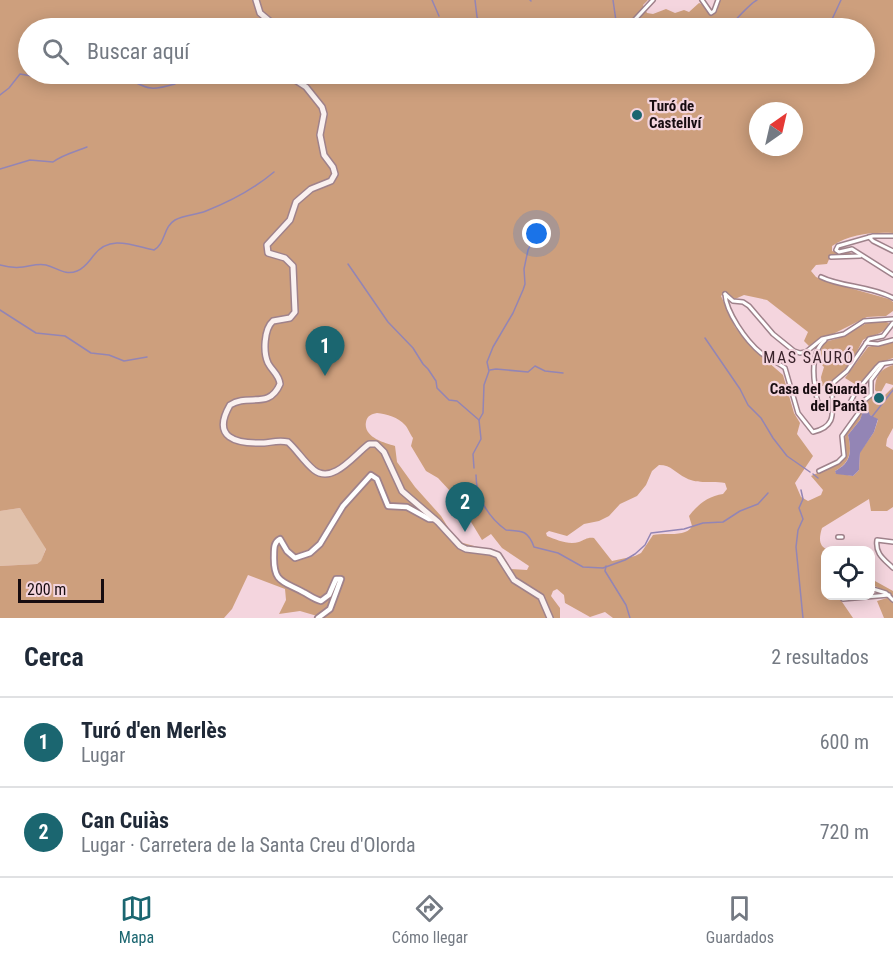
<!DOCTYPE html>
<html lang="es">
<meta charset="utf-8">
<style>
:root{--surface:#fff;--page:#f2f2f3;--text:#1f2937;--muted:#747a83;--line:#e0e1e3;--accent:#1b6670}
body{margin:0;font-family:"Roboto Condensed",sans-serif;background:var(--page);color:var(--text)}
.controls{position:absolute;right:18px;bottom:18px;display:grid;overflow:hidden;border-radius:12px;box-shadow:0 3px 15px #0003}
.controls button{width:54px;height:54px;display:grid;place-items:center;padding:0;border:0;border-bottom:2px solid var(--line);background:var(--surface);color:var(--text);font:30px sans-serif}
.compass{position:absolute;left:749px;top:102px;width:54px;height:54px;border-radius:50%;background:var(--surface);box-shadow:0 3px 15px #0003;rotate:34deg}
.scale{position:absolute;left:18px;bottom:15px;width:86px;box-sizing:border-box;padding-left:6px;border:3px solid #170c10;border-top:0;font-size:16px;line-height:21px;white-space:nowrap;color:#170c10;-webkit-text-stroke:4px #f4d5de;paint-order:stroke}
.you{position:absolute;left:537px;top:234px;width:21px;height:21px;margin:-15px;border:4px solid #fff;border-radius:50%;background:#1a73e8;box-shadow:0 0 0 9px #1a73e833}
.badge{display:grid;place-items:center;width:39px;height:39px;border-radius:50%;background:var(--accent);color:#fff;font-size:20px;font-weight:700}
.pin{position:absolute;translate:-50% -50px;filter:drop-shadow(0 2px 3px #0008)}
.pin::after{content:'';position:absolute;top:32px;width:21px;height:18px;background:inherit;clip-path:polygon(0 0,100% 0,50% 100%)}
.list{margin:0;padding:0;list-style:none}
h2{display:flex;justify-content:space-between;align-items:center;height:78px;margin:0;padding:0 24px;font-size:26px}
h2 small{font-size:20px;font-weight:400;color:var(--muted)}
.list li{display:grid;grid-template-columns:39px 1fr auto;gap:18px;align-items:center;box-sizing:border-box;height:90px;padding:0 24px;border-top:2px solid var(--line)}
.list b{display:block;font-size:22px;white-space:nowrap}
.list p{margin:0;font-size:20px;white-space:nowrap;color:var(--muted)}
.list em{font-size:20px;font-style:normal;color:var(--muted)}
.icon{flex:none;width:33px;height:33px;fill:none;stroke:currentColor;stroke-width:2;stroke-linecap:round;stroke-linejoin:round}
.map{position:relative;flex:none;width:893px;height:618px;overflow:hidden}
.search{position:absolute;background:var(--surface);box-shadow:0 3px 15px #0003;left:18px;right:18px;top:18px;height:66px;display:flex;align-items:center;gap:15px;box-sizing:border-box;padding:0 21px;border-radius:33px;color:var(--muted);font-size:22px}
.sheet{height:258px;background:var(--surface)}
nav{display:flex;justify-content:space-around;align-items:center;box-sizing:border-box;height:84px;border-top:2px solid var(--line);background:var(--surface);font-size:16px;color:var(--muted)}
nav a{display:grid;justify-items:center;gap:3px}
nav .on{color:var(--accent)}
.map>svg:first-child{display:block}
.green{fill:#e0c0aa}
.forest{fill:#cd9f7d;fill-rule:evenodd}
.water{fill:#9385b5}
.lines{fill:none;stroke-linecap:round;stroke-linejoin:round}
.stream{stroke:#9385b5;stroke-width:1.5}
.minor-casing{stroke:#9f828b;stroke-width:6}
.tertiary-casing{stroke:#9f828b;stroke-width:8}
.secondary-casing{stroke:#9f828b;stroke-width:8}
.minor{stroke:#fff;stroke-width:3}
.tertiary{stroke:#fff;stroke-width:4.5}
.secondary{stroke:#faf1f0;stroke-width:5}
.poi-dot{fill:#1b6670;stroke:#f4d5de;stroke-width:2}
.labels{text-anchor:middle;dominant-baseline:central;stroke-width:4.5;stroke-linejoin:round;paint-order:stroke}
.poi-label{font-size:15px;font-weight:bold;fill:#170c10;stroke:#f4d5de;text-anchor:start}
.neighbourhood-label{font-size:16px;letter-spacing:1.5px;fill:#3a232b;stroke:#f4d5de}
</style>
<div class="map">
<svg width="893" height="618" viewBox="0 0 893 618">
<rect width="100%" height="100%" fill="#f4d5de"/>
<path class="green" d="M20 508 46 548 41 562 37 564 0 566V511Z"/>
<g class="forest">
<path d="M0 0H648L643 5 647 13 653 14 666 9 675 13 684 10 689 12 699 3C706 4 706 12 712 15L717 11 720 0H893V233C872 232 850 234 832 246V251C838 253 848 250 852 254L830 257 827 264 816 265 811 271 816 277 828 282 889 299 893 302V311L886 316 867 317 809 346 804 341 808 332 767 300 744 295 735 299 725 292 721 296 735 327 753 349 783 375 794 413 800 423 797 434 813 456 795 483 801 497 808 501 821 495 823 490 811 476C822 470 838 468 845 457 848 451 844 445 845 438 846 428 866 399 875 395L877 400 882 398 875 390C875 376 880 369 893 365V385L886 383 881 392 884 396 893 387V428L887 439 886 446 893 450V507L887 511H871L869 499 822 528C819 538 818 547 829 550H826V596H838L853 618H613L605 612 590 617 565 603 564 595 557 589 553 591 551 596 560 608V618H324L300 611 279 614 286 600 285 589 248 575 232 609 224 618H0V566L37 564 41 561 46 549 20 508 0 511ZM28 28H864V74H28ZM758 111H794V147H758ZM865 407 870 415 878 420 874 432 860 452 859 470 853 476 836 473 835 471C851 462 852 451 848 435L860 420ZM377 413C387 414 398 417 405 425 408 428 410 434 413 438L411 446 426 471 438 478 464 506 468 517 482 540 491 534 502 548 529 566 527 570 511 569 489 550 463 543 454 537 441 516 415 487 397 462 395 446C384 443 363 437 366 422 367 416 371 414 377 413ZM659 465C672 465 675 473 686 478 699 485 711 480 725 483L727 489 723 494C709 496 698 504 689 516L692 526C686 538 665 532 653 535L641 553 635 556 612 561 594 538C587 537 585 540 579 542 568 545 557 540 547 536L546 533 549 531 567 536 584 524 599 521 609 516 620 504 637 496 646 485 652 471Z"/>
<path d="M883 321 889 323C885 335 873 334 863 340L851 363 828 386H822L821 377 824 367 819 362 822 346 825 342 839 338 867 323Z"/>
<path d="M893 341V358C877 363 868 373 858 386L845 378 868 347Z"/>
<path d="M870 575 875 581 893 591V618H884L877 601 887 598 890 594 871 584Z"/>
</g>
<path class="water" d="M867 407 870 415 878 419 874 432 860 453 859 470 853 476 836 474 835 471C851 463 852 452 848 435L860 420 864 408Z"/>
<g class="lines">
<g class="stream">
<path d="M432 0 439 16"/>
<path d="M475 0 477 17 481 25"/>
<path d="M530 0 531 1"/>
<path d="M613 0 617 28"/>
<path d="M728 28C735 21 749 4 757 0"/>
<path d="M828 28 841 0"/>
<path d="M92 74 106 82 124 77C148 88 147 92 175 84"/>
<path d="M0 95 9 88 20 74 49 79 63 74"/>
<path d="M0 169 30 160 53 162C64 154 75 152 87 147"/>
<path d="M348 264 388 322 413 348 423 364 428 369 436 381 437 388 449 400 457 401 479 420"/>
<path d="M0 265C7 267 16 268 23 267 31 266 38 263 46 265 58 268 65 276 77 271 85 268 89 261 94 255 110 234 134 246 154 250 166 243 163 227 175 220 184 215 196 215 206 211 229 202 255 188 274 172"/>
<path d="M0 310 36 333 65 336 91 353 109 355 124 361 147 357"/>
<path d="M705 338 740 389 748 405 761 418 773 438 787 456 810 472"/>
<path d="M490 370 496 369 528 372 535 366 545 371 563 373"/>
<path d="M871 418 893 390"/>
<path d="M474 468 473 454 481 439 479 420 483 413 484 385 489 371 487 362 493 347 513 313 523 290 525 284 524 269 528 250 534 238"/>
<path d="M813 474 818 478"/>
<path d="M476 475C476 497 488 517 506 530 522 531 528 530 534 547L558 553 583 567 603 568 625 560 635 554 645 545 651 533 684 529 703 523 723 522 740 511 758 504 768 493"/>
<path d="M801 490 803 499 799 508 803 519 798 530 796 547 803 618"/>
<path d="M606 566 605 571 626 605 630 618"/>
</g>
<defs>
<g id="minor">
<path d="M702 0 711 13 714 11 718 0"/>
<path d="M627 28 653 0"/>
<path d="M893 236H873L838 246 836 250 839 252 852 249 893 275"/>
<path d="M869 237 873 241 893 251"/>
<path d="M831 257 860 256"/>
<path d="M821 277C841 287 871 286 893 298"/>
<path d="M725 294C726 312 746 341 761 353 768 358 777 362 785 368L798 413 813 432C844 425 827 402 834 382L847 371 869 339 883 336 893 323"/>
<path d="M725 294 733 301 743 302 749 306 773 334 794 351 800 353 806 352 822 339 844 334 864 321 893 319"/>
<path d="M866 343 878 344 893 340"/>
<path d="M850 403 855 393 877 367 880 364 893 362"/>
<path d="M819 409C815 389 807 355 825 340"/>
<path d="M819 471 838 462 844 456 842 436 860 411 861 403 871 395V380L883 364"/>
<path d="M838 537H842"/>
<path d="M893 542 877 540C875 554 884 559 893 568"/>
<path d="M870 588 886 593 893 600"/>
<path d="M843 599 889 595"/>
</g>
<path id="tertiary" d="M318 618 330 609 341 579H336L329 595 321 601C314 599 309 595 303 592 283 581 273 583 274 555 274 548 274 542 280 539L287 551 295 558 310 553 320 544 343 506 371 475 377 479 388 506 407 507 429 519H434"/>
<g id="secondary">
<path d="M256 0 260 13 278 28"/>
<path d="M286 74 306 87 322 107 324 114 320 135 324 155 333 167 335 174 331 181 311 189 296 202 290 220 267 245 268 253 285 258 293 266 295 312 290 318 273 321C264 329 263 352 268 363 272 371 279 374 280 384 269 410 248 393 230 405 211 438 236 444 264 443 273 442 279 440 288 442 297 450 304 462 314 470 333 485 355 454 369 444H376L384 452 402 491 438 522 460 546 466 549 490 552 498 555 514 580 541 597 550 618"/>
</g>
</defs>
<use href="#minor" class="minor-casing"/>
<use href="#tertiary" class="tertiary-casing"/>
<use href="#secondary" class="secondary-casing"/>
<use href="#minor" class="minor"/>
<use href="#tertiary" class="tertiary"/>
<use href="#secondary" class="secondary"/>
</g>
<g class="poi-dot">
<circle cx="637" cy="115" r="6"/>
<circle cx="879" cy="398" r="6"/>
</g>
<g class="labels">
<g class="poi-label">
<text x="649" y="106">Turó de<tspan x="649" dy="17">Castellví</tspan></text>
<text x="867" y="389" text-anchor="end">Casa del Guarda<tspan x="867" dy="17">del Pantà</tspan></text>
</g>
<g class="neighbourhood-label">
<text x="809" y="357">MAS SAURÓ</text>
</g>
</g>
</svg>
<div class="controls">
<button><svg class="icon" aria-label="locate" viewBox="0 0 24 24"><circle cx="12" cy="12" r="6"/><path d="M12 2v4M12 18v4M2 12h4M18 12h4"/></svg></button>
</div>
<svg class="compass" viewBox="-18 -18 36 36"><path d="M0-13l5 13h-10z" fill="#e53935"/><path d="M0 13l5-13h-10z" fill="#747a83"/></svg>
<div class="scale">200 m</div>
<div class="you"></div>
<div class="pin badge" style="left:325px;top:376px">1</div>
<div class="pin badge" style="left:465px;top:532px">2</div>
<div class="search"><svg class="icon" aria-label="search" viewBox="0 0 24 24"><circle cx="10" cy="10" r="6"/><path d="M15 15l6 6"/></svg>Buscar aquí</div>
</div>
<section class="sheet">
<h2>Cerca<small>2 resultados</small></h2>
<ul class="list">
<li><span class="badge">1</span><div><b>Turó d'en Merlès</b><p>Lugar</p></div><em>600 m</em></li>
<li><span class="badge">2</span><div><b>Can Cuiàs</b><p>Lugar · Carretera de la Santa Creu d'Olorda</p></div><em>720 m</em></li>
</ul>
</section>
<nav>
<a class="on"><svg class="icon" aria-label="map" viewBox="0 0 24 24"><path d="M3 6l6-2 6 2 6-2v14l-6 2-6-2-6 2zM9 4v14M15 6v14"/></svg>Mapa</a>
<a><svg class="icon" aria-label="directions" viewBox="0 0 24 24"><path d="M12 3l9 9-9 9-9-9zM9 14v-3h6M13 9l2 2-2 2"/></svg>Cómo llegar</a>
<a><svg class="icon" aria-label="saved" viewBox="0 0 24 24"><path d="M7 4h10v16l-5-4-5 4z"/></svg>Guardados</a>
</nav>
